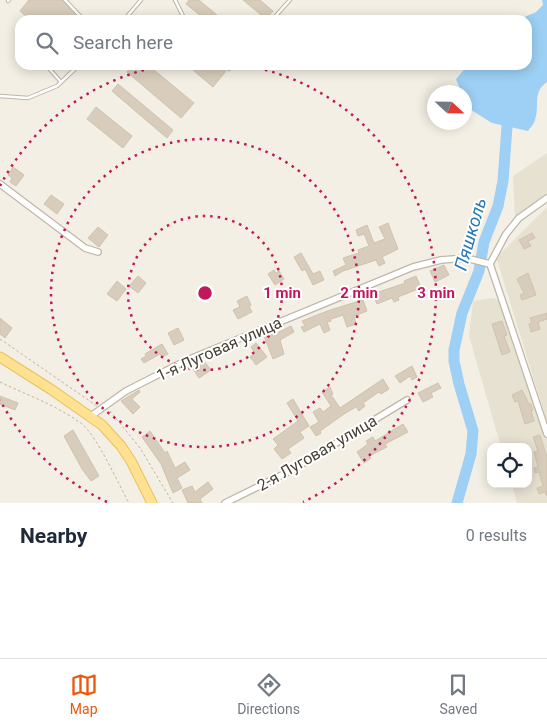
<!DOCTYPE html>
<meta charset="utf-8">
<style>
:root{--surface:#fff;--page:#f6f6f7;--text:#1f2937;--muted:#747a83;--line:#e0e1e3;--accent:#ea580c}
body{margin:0;font-family:Roboto,sans-serif;background:var(--page);color:var(--text)}
.controls{position:absolute;right:15px;bottom:15px;display:grid;overflow:hidden;border-radius:10px;box-shadow:0 2px 12px #0003}
.controls button{width:45px;height:45px;display:grid;place-items:center;padding:0;border:0;border-bottom:1px solid var(--line);background:var(--surface);color:var(--text);font:25px sans-serif}
.compass{position:absolute;left:427px;top:85px;width:45px;height:45px;border-radius:50%;background:var(--surface);box-shadow:0 2px 12px #0003;rotate:112deg}
.list{margin:0;padding:0;list-style:none}
h2{display:flex;justify-content:space-between;align-items:center;height:65px;margin:0;padding:0 20px;font-size:21px}
h2 small{font-size:16px;font-weight:400;color:var(--muted)}
.icon{flex:none;width:28px;height:28px;fill:none;stroke:currentColor;stroke-width:2;stroke-linecap:round;stroke-linejoin:round}
.map{position:relative;flex:none;width:547px;height:503px;overflow:hidden}
.search{position:absolute;background:var(--surface);box-shadow:0 2px 12px #0003;left:15px;right:15px;top:15px;height:55px;display:flex;align-items:center;gap:12px;box-sizing:border-box;padding:0 18px;border-radius:15px;color:var(--muted);font-size:19px}
.sheet{height:155px;background:var(--surface)}
nav{display:flex;justify-content:space-around;align-items:center;box-sizing:border-box;height:70px;border-top:1px solid var(--line);background:var(--surface);font-size:14px;color:var(--muted)}
nav a{display:grid;justify-items:center;gap:2px}
nav .on{color:var(--accent)}
.map>svg:first-child{display:block}
.residential{fill:#e7e1d2}
.water{fill:#9dd0f4}
.lines{fill:none;stroke-linecap:round;stroke-linejoin:round}
.river{stroke:#9dd0f4;stroke-width:11}
.building{fill:#d8cdbc;stroke:#d1c3ac}
.service-casing{stroke:#bfb7a7;stroke-width:4.5}
.minor-casing{stroke:#bfb7a7;stroke-width:8}
.primary-casing{stroke:#eac05c;stroke-width:11}
.path{stroke:#c2b397;stroke-width:1;stroke-dasharray:2.5 2.5;stroke-linecap:butt}
.service{stroke:#fff;stroke-width:2.5}
.minor{stroke:#fff;stroke-width:5.5}
.primary{stroke:#ffe192;stroke-width:9}
.ring{fill:none;stroke:#c2185b;stroke-width:2.5;stroke-dasharray:2.5 5}
.labels{text-anchor:middle;dominant-baseline:central;stroke-width:4;stroke-linejoin:round;paint-order:stroke}
.street-label{font-size:16px;fill:#463f34;stroke:#fff}
.water-label{font-size:18px;font-style:italic;fill:#2879b7;stroke:#fff}
.centre{fill:#c2185b;stroke:#fff;stroke-width:2.5}
.ring-label{font-size:15px;text-anchor:middle;font-weight:bold;fill:#c2185b;stroke:#fff;stroke-width:4;stroke-linejoin:round;paint-order:stroke}
</style>
<div class="map">
<svg width="547" height="503" viewBox="0 0 547 503">
<rect width="100%" height="100%" fill="#f3efe4"/>
<g class="residential">
<path d="M547 153V196L515 217 513 176Z"/>
<path d="M547 207V422L497 260 499 255Z"/>
<path d="M492 298 499 300 547 433V503H517L512 484H528V447H501L469 336 473 301Z"/>
</g>
<path class="water" d="M542 0H547V82C532 92 540 106 535 120 534 124 530 128 528 131L492 123 468 108 465 100 464 92H461L456 79 468 65H527V20H518L536 12 543 5Z"/>
<g class="lines">
<path class="river" d="M457 503 471 454 473 431 459 384 454 361V350L462 313 479 271 484 242 498 206 503 181 508 113"/>
</g>
<g class="building">
<path d="M29 0H62L77 17 74 20H30L20 11Z"/>
<path d="M189 0H199L223 20H206L186 4Z"/>
<path d="M243 0H260L273 11 266 19Z"/>
<path d="M133 65H148L194 103 181 118 127 72Z"/>
<path d="M187 65H220L226 71 213 87Z"/>
<path d="M118 84 173 130 167 138 112 91Z"/>
<path d="M96 107 132 136 123 148 87 119Z"/>
<path d="M13 167 24 175 16 186 10 182 12 178 8 175Z"/>
<path d="M51 195 64 204 57 214 44 204Z"/>
<path d="M388 223 398 249 382 257 385 263 379 266 376 260 343 271 335 276 333 271 346 265 343 258 359 253 358 250 369 246 364 234 358 236 356 230 367 225 374 243 385 239 379 227Z"/>
<path d="M98 227 108 235 99 247 88 238Z"/>
<path d="M532 233 535 238 528 241 531 246 524 249 519 240Z"/>
<path d="M301 253 313 274 320 271 324 280 313 285 305 269 302 271 294 257Z"/>
<path d="M444 265 449 275 435 282 430 271Z"/>
<path d="M274 270 276 273 279 271 284 279 275 285 268 274Z"/>
<path d="M528 273 536 295 522 300 520 295 524 293 517 279Z"/>
<path d="M138 276 146 283 138 293 129 286Z"/>
<path d="M416 276 421 288 398 297 399 300 394 302 392 298 377 304 373 294 405 283 404 281Z"/>
<path d="M117 281 126 289 117 301 107 294Z"/>
<path d="M247 296 251 305 249 306 252 312 238 319 233 310 240 307 237 301Z"/>
<path d="M363 300 367 311 354 316 356 324 347 327 343 315 331 319V321L327 322 330 330 324 333 320 324 304 332 301 327 305 326 302 321 330 310Z"/>
<path d="M547 313V319L538 322 540 329 531 332 529 324 532 323 530 318Z"/>
<path d="M0 318 12 328 5 338 0 334Z"/>
<path d="M502 321 507 335 504 336 510 352 502 355 492 324Z"/>
<path d="M291 326 294 332 280 340 284 354 273 359 264 336 274 332 275 334Z"/>
<path d="M178 328 184 340 174 345 168 333Z"/>
<path d="M256 343 267 357 256 365 250 357 255 353 251 347Z"/>
<path d="M162 344 168 354 162 357 160 354 144 363 141 359 146 356 145 354Z"/>
<path d="M204 361 211 370 199 378 193 369Z"/>
<path d="M412 366 417 377 412 380 410 376 400 383 395 376Z"/>
<path d="M383 379 389 389 381 394 379 392 363 403 365 406 359 411 356 407 344 414 320 431 321 433 316 436 310 427 319 422 313 412 320 408 323 412 331 406 322 392 330 387 333 394 331 395 340 408Z"/>
<path d="M438 383 441 388 431 393 433 397 423 402 418 393Z"/>
<path d="M139 390 140 392 132 399 140 407 133 414 121 401Z"/>
<path d="M522 390 529 404H531L533 410 531 411 534 421 525 424 518 401 515 402 512 395Z"/>
<path d="M0 396 18 403 15 410 0 404Z"/>
<path d="M293 399 309 426 300 432 304 438 288 449 291 453 282 459 274 449 278 445 273 439 298 421 287 403Z"/>
<path d="M403 424 408 432 385 444 387 447 369 456 371 458 364 463 357 452 368 444 366 441 373 437 375 441Z"/>
<path d="M73 430 99 476 91 481 82 469 64 436Z"/>
<path d="M150 431 165 453 167 451 175 468 185 462 190 470 177 478 182 488 173 493 161 464 142 437Z"/>
<path d="M540 435 547 457V495H546L545 492 539 494 537 488 543 486 539 472 535 473 534 468 538 467 534 452 538 451 533 437Z"/>
<path d="M208 482 213 489 200 499 202 503H188L182 490 192 486 195 492Z"/>
</g>
<g class="lines">
<defs>
<g id="service">
<path d="M65 0 80 16V20"/>
<path d="M175 0 185 20"/>
<path d="M8 1 9 0"/>
<path d="M124 20 141 0"/>
<path d="M272 20 290 0"/>
<path d="M46 65 61 82"/>
<path d="M229 69 232 65"/>
<path d="M0 96 28 98 57 86 79 65"/>
</g>
<g id="minor">
<path d="M0 184 85 248 98 252"/>
<path d="M490 264 547 434"/>
<path d="M490 264 506 234 519 218 547 198"/>
<path d="M91 416 126 391 185 361 413 267 441 260 466 258 490 264"/>
<path d="M225 503 292 470 407 400"/>
</g>
<path id="primary" d="M0 357 52 390 102 425 121 446 131 461 152 503"/>
</defs>
<use href="#service" class="service-casing"/>
<use href="#minor" class="minor-casing"/>
<use href="#primary" class="primary-casing"/>
<g class="path">
<path d="M0 339 97 406"/>
<path d="M0 382C27 395 58 406 82 424 97 436 119 485 129 503"/>
<path d="M110 411 140 448 173 503"/>
</g>
<use href="#service" class="service"/>
<use href="#minor" class="minor"/>
<use href="#primary" class="primary"/>
</g>
<g class="ring">
<circle cx="205" cy="293" r="77"/>
<circle cx="205" cy="293" r="154"/>
<path d="M107 502A231 231 0 0 1 0 400M0 186A231 231 0 0 1 167 65M243 65A231 231 0 0 1 303 502"/>
</g>
<g class="labels">
<g class="street-label">
<text transform="translate(219 349) rotate(-24)">1-я Луговая улица</text>
<text transform="translate(317 453) rotate(-30)">2-я Луговая улица</text>
</g>
<g class="water-label">
<text transform="translate(470 234) rotate(-74)">Пяшколь</text>
</g>
</g>
<circle cx="205" cy="293" r="8" class="centre"/>
<g class="ring-label">
<text x="282" y="298">1 min</text>
<text x="359" y="298">2 min</text>
<text x="436" y="298">3 min</text>
</g>
</svg>
<div class="controls">
<button><svg class="icon" aria-label="locate" viewBox="0 0 24 24"><circle cx="12" cy="12" r="6"/><path d="M12 2v4M12 18v4M2 12h4M18 12h4"/></svg></button>
</div>
<svg class="compass" viewBox="-18 -18 36 36"><path d="M0-13l5 13h-10z" fill="#e53935"/><path d="M0 13l5-13h-10z" fill="#747a83"/></svg>
<div class="search"><svg class="icon" aria-label="search" viewBox="0 0 24 24"><circle cx="10" cy="10" r="6"/><path d="M15 15l6 6"/></svg>Search here</div>
</div>
<section class="sheet">
<h2>Nearby<small>0 results</small></h2>
<ul class="list">
</ul>
</section>
<nav>
<a class="on"><svg class="icon" aria-label="map" viewBox="0 0 24 24"><path d="M3 6l6-2 6 2 6-2v14l-6 2-6-2-6 2zM9 4v14M15 6v14"/></svg>Map</a>
<a><svg class="icon" aria-label="directions" viewBox="0 0 24 24"><path d="M12 3l9 9-9 9-9-9zM9 14v-3h6M13 9l2 2-2 2"/></svg>Directions</a>
<a><svg class="icon" aria-label="saved" viewBox="0 0 24 24"><path d="M7 4h10v16l-5-4-5 4z"/></svg>Saved</a>
</nav>
